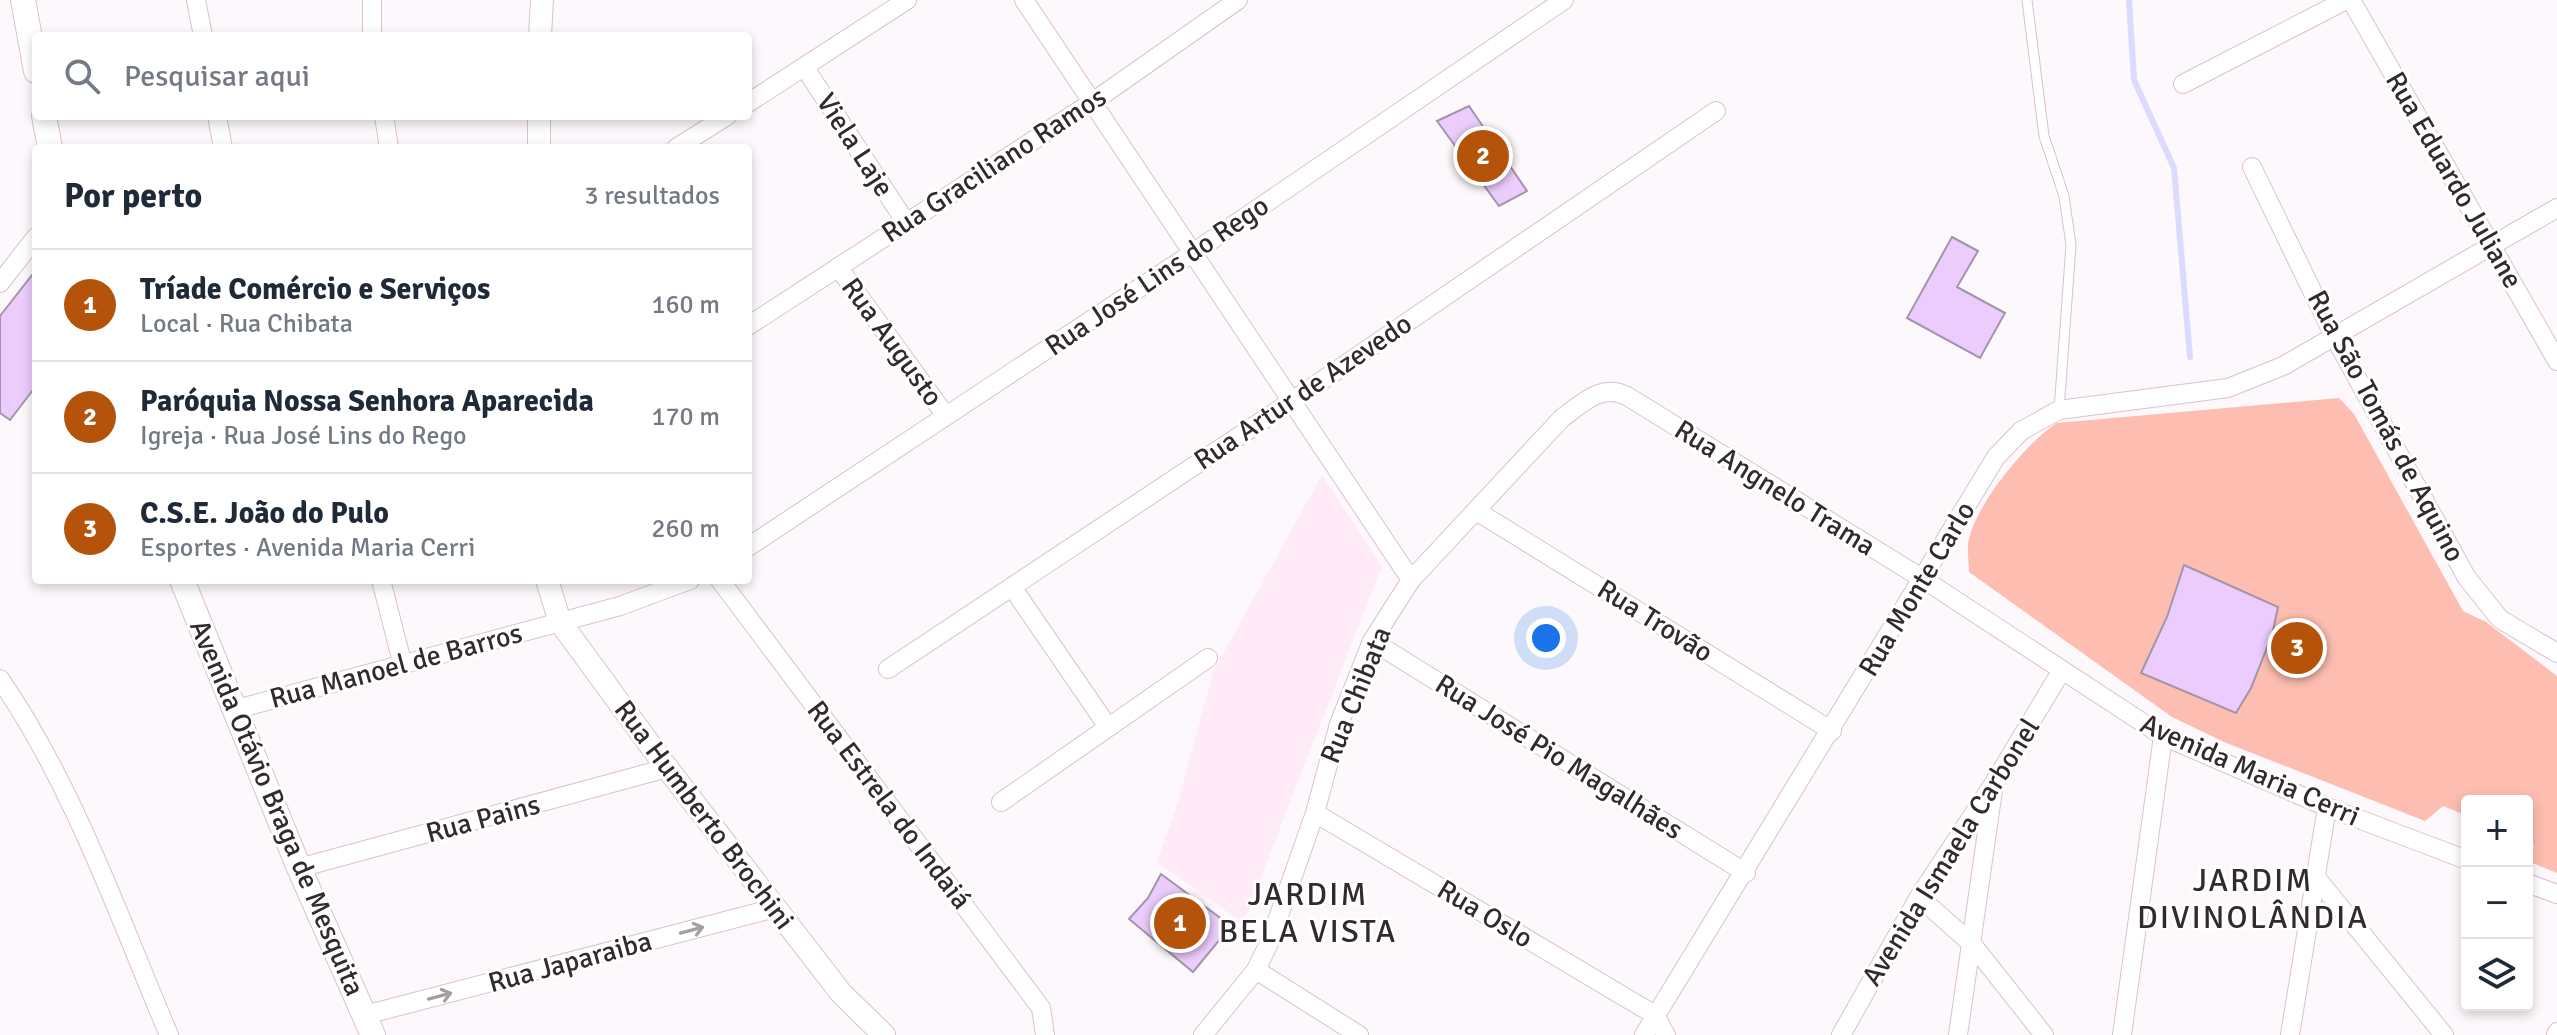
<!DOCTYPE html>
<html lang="pt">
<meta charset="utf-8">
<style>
:root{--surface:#fff;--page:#f2f2f3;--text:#1f2937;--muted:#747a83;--line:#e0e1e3;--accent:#b45309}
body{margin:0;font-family:Signika,sans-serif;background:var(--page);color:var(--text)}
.controls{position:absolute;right:24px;bottom:24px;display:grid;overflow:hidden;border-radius:8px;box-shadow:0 4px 12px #0003}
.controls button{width:72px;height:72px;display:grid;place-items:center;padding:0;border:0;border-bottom:2px solid var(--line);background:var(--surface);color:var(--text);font:40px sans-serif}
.you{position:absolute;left:1546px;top:638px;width:28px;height:28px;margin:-20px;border:6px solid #fff;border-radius:50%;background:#1a73e8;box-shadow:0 0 0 12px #1a73e833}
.badge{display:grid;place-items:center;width:52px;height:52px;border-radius:50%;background:var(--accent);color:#fff;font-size:26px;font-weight:700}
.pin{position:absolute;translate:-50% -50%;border:4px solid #fff;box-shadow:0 2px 8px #0006}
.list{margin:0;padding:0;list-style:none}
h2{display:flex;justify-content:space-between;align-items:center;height:104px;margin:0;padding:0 32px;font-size:34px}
h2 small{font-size:26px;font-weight:400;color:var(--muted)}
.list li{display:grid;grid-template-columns:52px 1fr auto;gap:24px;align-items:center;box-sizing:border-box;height:112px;padding:0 32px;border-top:2px solid var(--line)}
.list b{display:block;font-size:30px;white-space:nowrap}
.list p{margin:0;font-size:26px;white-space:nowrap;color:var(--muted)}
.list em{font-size:26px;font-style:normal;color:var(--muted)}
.icon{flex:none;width:44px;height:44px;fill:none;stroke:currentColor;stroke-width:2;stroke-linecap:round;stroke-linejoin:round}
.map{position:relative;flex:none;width:2557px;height:1035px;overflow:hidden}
.search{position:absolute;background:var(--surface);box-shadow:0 4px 12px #0003;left:32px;top:32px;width:720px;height:88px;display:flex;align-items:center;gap:20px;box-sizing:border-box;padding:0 28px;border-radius:8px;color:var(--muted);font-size:30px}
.panel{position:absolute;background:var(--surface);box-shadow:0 4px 12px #0003;left:32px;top:144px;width:720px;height:440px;border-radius:8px}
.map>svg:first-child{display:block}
.built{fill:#feebf7}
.green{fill:#fdbdb1}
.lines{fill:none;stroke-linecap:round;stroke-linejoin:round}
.stream{stroke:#dcdafe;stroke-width:6}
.building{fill:#ebccfc;stroke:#a295a9;stroke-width:2}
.service-casing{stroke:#d9c2d0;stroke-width:11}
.minor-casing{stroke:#d9c2d0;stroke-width:20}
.tertiary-casing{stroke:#d9c2d0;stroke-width:24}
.secondary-casing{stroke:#d9c2d0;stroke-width:26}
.service{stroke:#fff;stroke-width:9}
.minor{stroke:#fff;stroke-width:18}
.tertiary{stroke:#fff;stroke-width:22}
.secondary{stroke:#fff;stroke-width:24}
.oneway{stroke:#a39fa1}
.labels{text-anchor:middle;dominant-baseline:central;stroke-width:6;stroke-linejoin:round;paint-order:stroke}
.street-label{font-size:28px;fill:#322a2f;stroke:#fff}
.quarter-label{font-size:32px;letter-spacing:2px;fill:#322a2f;stroke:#fff}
</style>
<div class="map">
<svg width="2557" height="1035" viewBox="0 0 2557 1035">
<rect width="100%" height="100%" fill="#fdf8fb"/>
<path class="built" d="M1322 475 1382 566 1243 923 1157 862 1178 802 1213 672Z"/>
<path class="green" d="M2339 398 2354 414 2463 611 2486 622 2557 676V873L2530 862 2534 845 2527 842V801H2467V816L2443 806 2425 821 2224 742 2172 717 1969 572C1969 561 1966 546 1970 535 1980 500 2027 442 2057 423Z"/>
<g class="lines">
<path class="stream" d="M2129 0 2134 80 2174 168 2190 357"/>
</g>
<g class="building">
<path d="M1469 106 1527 191 1499 206 1437 121Z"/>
<path d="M1952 237 1978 251 1957 287 2005 313 1980 358 1907 318Z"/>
<path d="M36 270V386L10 420 0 413V316Z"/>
<path d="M2184 565 2278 607 2272 635 2251 688 2236 713 2141 673 2167 617Z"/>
<path d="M1161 874 1231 926 1193 972 1129 919 1148 898Z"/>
</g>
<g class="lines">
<defs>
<path id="service" d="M2027 0 2044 136 2064 196 2071 245 2059 410"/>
<g id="minor">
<path d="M196 0 203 36"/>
<path d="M1024 0 1411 580"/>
<path d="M2351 0 2557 361"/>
<path d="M372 36V0"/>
<path d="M805 68 905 221"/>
<path d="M2183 84 2346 0"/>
<path d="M748 103 907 0"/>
<path d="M217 116 223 148"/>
<path d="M384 116 389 148"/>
<path d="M676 148 727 116"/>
<path d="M2252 167 2334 336 2467 578 2500 619 2557 653"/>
<path d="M838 267 946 416"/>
<path d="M0 283 36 237"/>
<path d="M748 326 1094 101 1238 0"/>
<path d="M1478 512 1832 731"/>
<path d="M748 547 1194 252 1564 0"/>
<path d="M381 580 402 662"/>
<path d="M720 580 1041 1008 1045 1035"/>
<path d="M1012 587 1108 727"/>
<path d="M1372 641 1746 873"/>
<path d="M888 669 1292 401 1716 111"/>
<path d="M0 679C74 787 118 915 169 1035"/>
<path d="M233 710 620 606 690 580"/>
<path d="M1001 802 1208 658"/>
<path d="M1315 813 1655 1015 1666 1035"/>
<path d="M299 868 667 768"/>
<path d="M2315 876 2444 1035"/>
<path d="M2527 883 2557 894"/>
<path d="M1919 897 1972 944 2044 1035"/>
<path d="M1256 970 1359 1035"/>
<path d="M365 1015 775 908"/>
<path d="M1203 1035 1256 970 1270 941 1315 813 1339 724 1372 641 1411 580 1562 418C1583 403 1601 383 1627 396L1923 579 2163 736 2327 807 2467 860"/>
<path d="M1644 1035 1996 457 2021 431 2059 410 2228 388 2283 366 2557 208"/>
<path d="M1841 1035 1919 897 1994 783 2062 670"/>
<path d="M1958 1035 1993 790"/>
<path d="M2122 1035 2163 736"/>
<path d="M2290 1035 2327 807"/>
<path d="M2556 1035 2557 1032"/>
</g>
<g id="tertiary">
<path d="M540 36 542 0"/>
<path d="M539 148V116"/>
<path d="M547 580 560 622 667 768 841 993 884 1035"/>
</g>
<g id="secondary">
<path d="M23 0 36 71"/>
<path d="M44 116 50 148"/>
<path d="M182 580 299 868 373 1035"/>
</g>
</defs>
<use href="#service" class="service-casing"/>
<use href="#minor" class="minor-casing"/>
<use href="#tertiary" class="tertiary-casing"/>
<use href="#secondary" class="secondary-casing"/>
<use href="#service" class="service"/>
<use href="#minor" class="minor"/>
<use href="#tertiary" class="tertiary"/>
<use href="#secondary" class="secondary"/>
</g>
<defs><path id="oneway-shaft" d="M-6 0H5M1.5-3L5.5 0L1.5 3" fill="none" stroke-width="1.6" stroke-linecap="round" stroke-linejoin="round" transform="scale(2)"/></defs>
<g class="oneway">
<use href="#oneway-shaft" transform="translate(692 930) rotate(-15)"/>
<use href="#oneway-shaft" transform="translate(440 996) rotate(-15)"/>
</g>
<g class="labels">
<g class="street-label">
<text transform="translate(855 145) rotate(57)">Viela Laje</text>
<text transform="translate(994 165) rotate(-33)">Rua Graciliano Ramos</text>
<text transform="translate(2454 180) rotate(60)">Rua Eduardo Juliane</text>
<text transform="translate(1157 276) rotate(-34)">Rua José Lins do Rego</text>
<text transform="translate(892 342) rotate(54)">Rua Augusto</text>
<text transform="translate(1303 392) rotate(-34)">Rua Artur de Azevedo</text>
<text transform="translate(2386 426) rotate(62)">Rua São Tomás de Aquino</text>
<text transform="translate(1775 488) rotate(32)">Rua Angnelo Trama</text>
<text transform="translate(1917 589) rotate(-59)">Rua Monte Carlo</text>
<text transform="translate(1655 621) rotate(32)">Rua Trovão</text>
<text transform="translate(396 666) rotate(-15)">Rua Manoel de Barros</text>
<text transform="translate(1356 695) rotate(-68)">Rua Chibata</text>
<text transform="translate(1559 757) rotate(32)">Rua José Pio Magalhães</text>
<text transform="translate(2250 770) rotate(24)">Avenida Maria Cerri</text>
<text transform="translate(889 805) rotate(53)">Rua Estrela do Indaiá</text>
<text transform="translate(277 808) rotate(67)">Avenida Otávio Braga de Mesquita</text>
<text transform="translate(704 815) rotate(53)">Rua Humberto Brochini</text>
<text transform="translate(483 819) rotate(-15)">Rua Pains</text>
<text transform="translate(1951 852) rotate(-58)">Avenida Ismaela Carbonel</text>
<text transform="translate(1485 914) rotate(31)">Rua Oslo</text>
<text transform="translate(570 962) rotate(-15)">Rua Japaraiba</text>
</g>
<g class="quarter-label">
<text x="2253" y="880">JARDIM<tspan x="2253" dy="37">DIVINOLÂNDIA</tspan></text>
<text x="1308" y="894">JARDIM<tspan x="1308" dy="37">BELA VISTA</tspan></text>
</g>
</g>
</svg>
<div class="controls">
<button>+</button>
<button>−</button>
<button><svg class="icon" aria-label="layers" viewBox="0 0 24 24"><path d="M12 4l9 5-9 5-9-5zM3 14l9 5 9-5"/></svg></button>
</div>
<div class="you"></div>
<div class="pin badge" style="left:1180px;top:923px">1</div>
<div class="pin badge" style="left:1483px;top:156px">2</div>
<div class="pin badge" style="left:2297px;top:648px">3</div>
<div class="search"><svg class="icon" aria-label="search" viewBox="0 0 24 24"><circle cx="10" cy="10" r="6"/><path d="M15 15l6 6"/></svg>Pesquisar aqui</div>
<section class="panel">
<h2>Por perto<small>3 resultados</small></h2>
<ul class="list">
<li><span class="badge">1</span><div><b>Tríade Comércio e Serviços</b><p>Local · Rua Chibata</p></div><em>160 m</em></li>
<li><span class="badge">2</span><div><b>Paróquia Nossa Senhora Aparecida</b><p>Igreja · Rua José Lins do Rego</p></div><em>170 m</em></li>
<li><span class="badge">3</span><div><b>C.S.E. João do Pulo</b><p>Esportes · Avenida Maria Cerri</p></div><em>260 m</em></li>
</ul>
</section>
</div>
